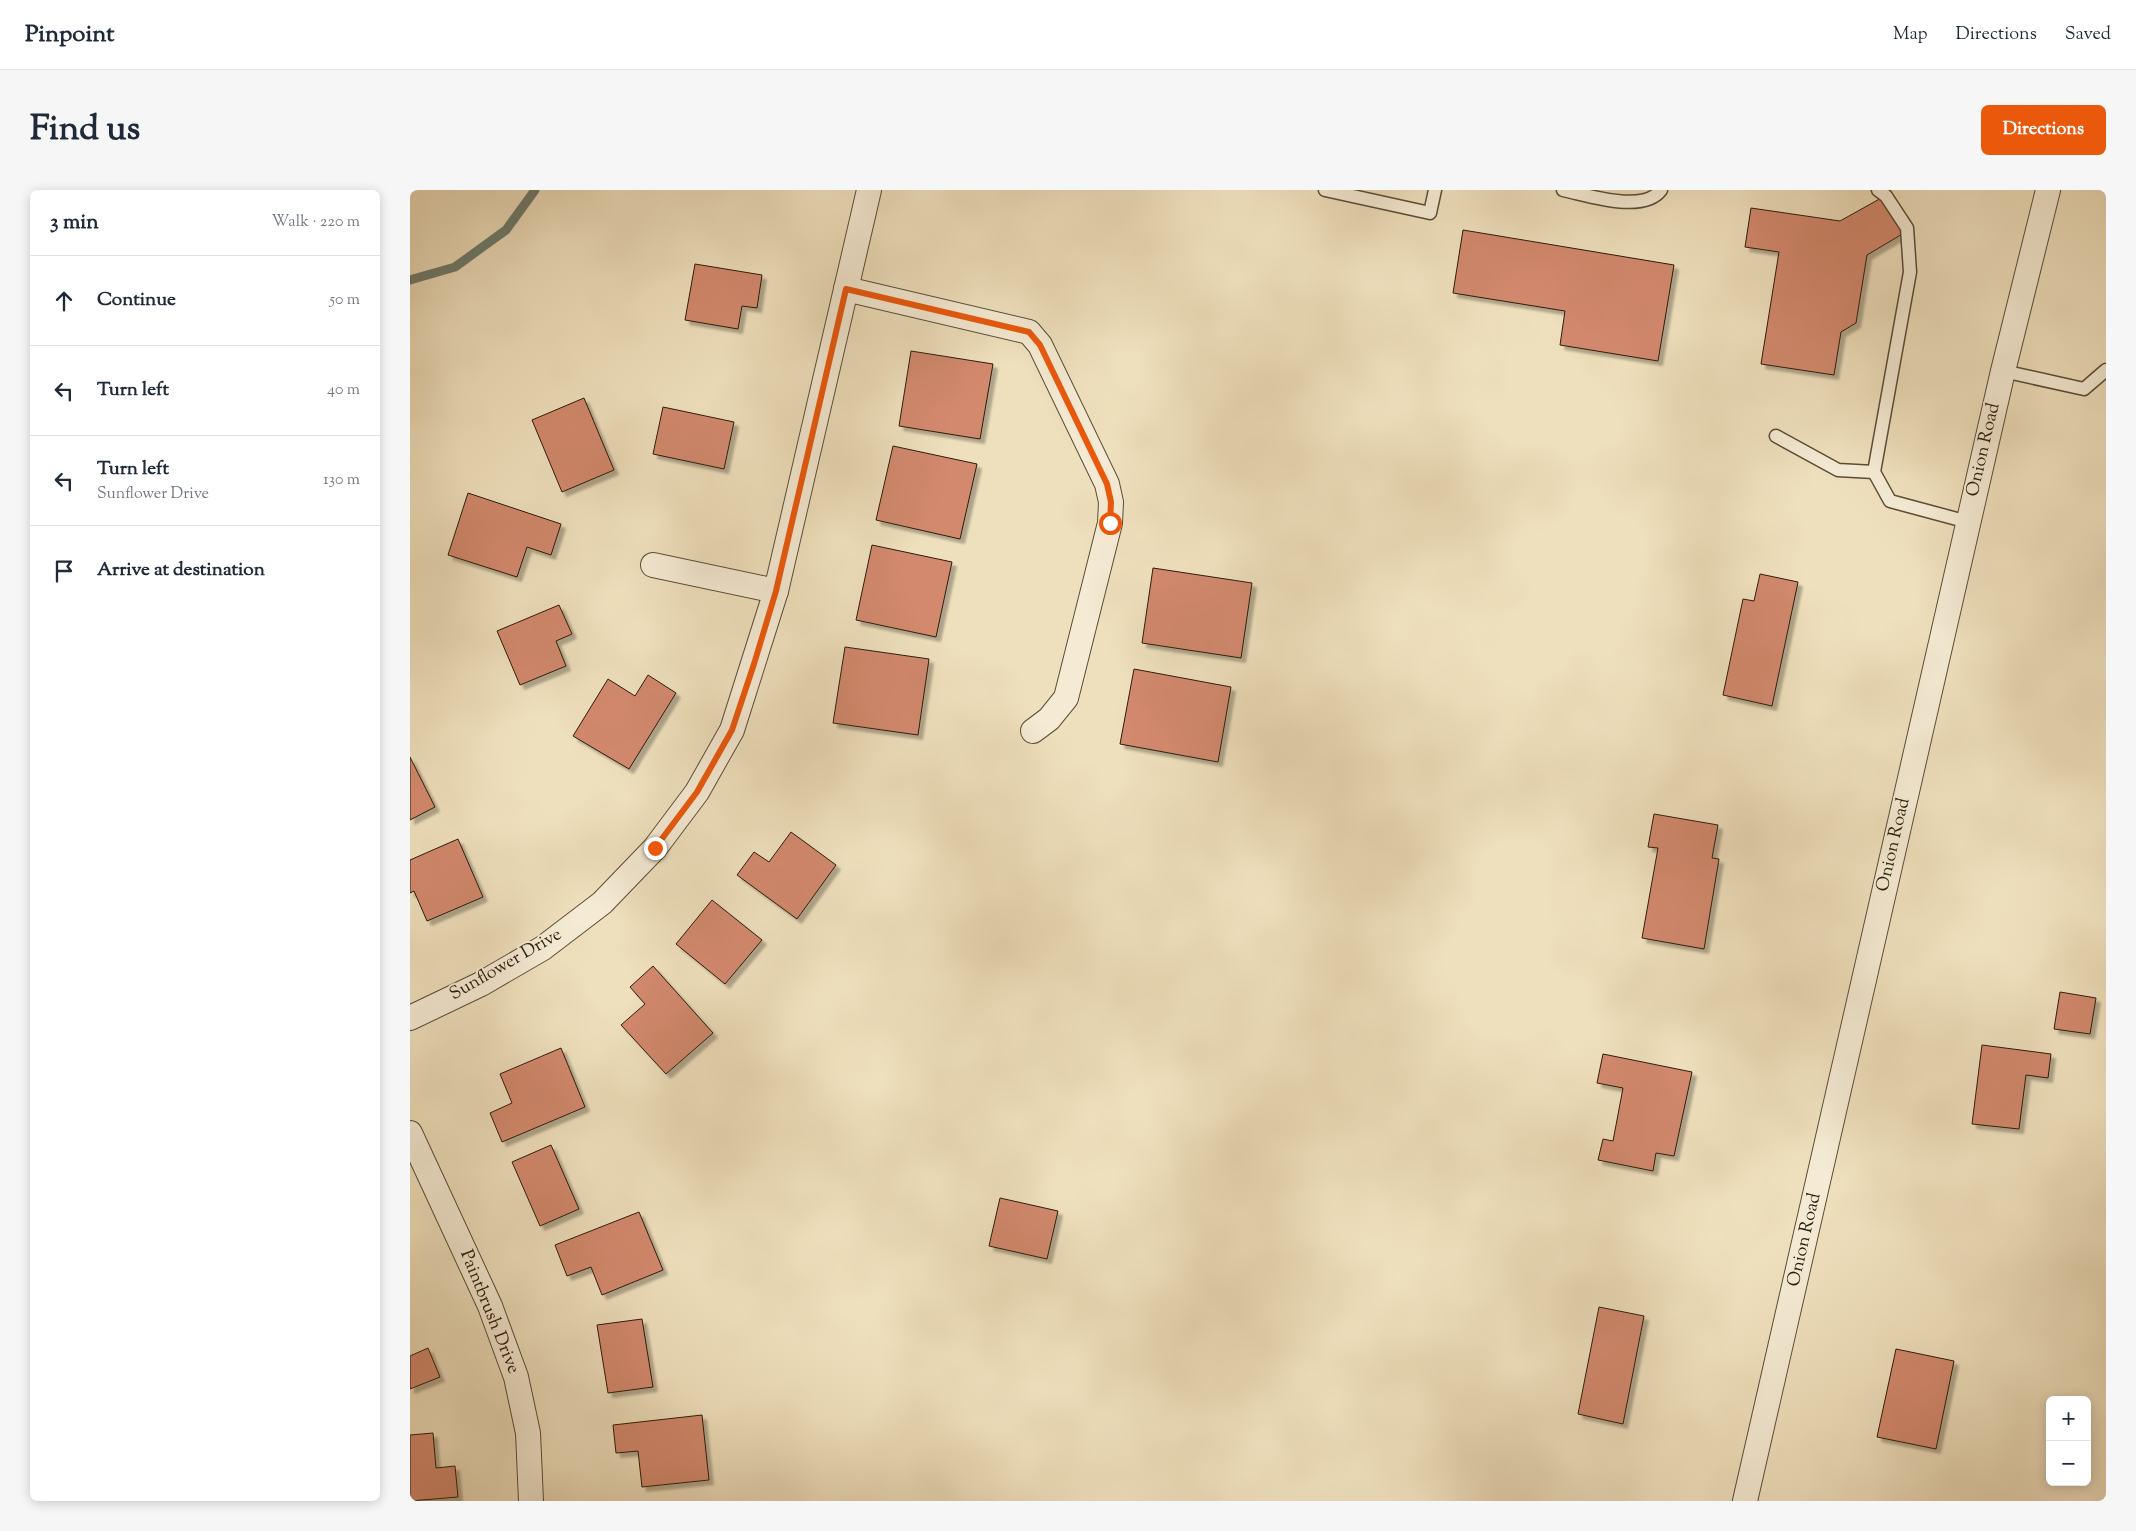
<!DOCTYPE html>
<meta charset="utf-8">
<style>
:root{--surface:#fff;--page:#f6f6f7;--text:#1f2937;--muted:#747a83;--line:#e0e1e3;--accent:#ea580c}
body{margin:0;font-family:"Sorts Mill Goudy",serif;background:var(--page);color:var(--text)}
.controls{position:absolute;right:15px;bottom:15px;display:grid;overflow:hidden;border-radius:8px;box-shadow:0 2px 12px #0003}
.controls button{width:45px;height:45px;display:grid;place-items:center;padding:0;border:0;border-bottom:1px solid var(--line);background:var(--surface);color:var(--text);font:25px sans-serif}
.stop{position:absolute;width:15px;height:15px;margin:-11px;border:4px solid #ea580c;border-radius:50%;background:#fff}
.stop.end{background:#ea580c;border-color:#fff;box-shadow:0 1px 5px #0008}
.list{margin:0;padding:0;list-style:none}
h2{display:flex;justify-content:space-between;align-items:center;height:65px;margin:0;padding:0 20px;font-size:21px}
h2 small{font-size:16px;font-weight:400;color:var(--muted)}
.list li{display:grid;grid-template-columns:32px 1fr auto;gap:15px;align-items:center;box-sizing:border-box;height:90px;padding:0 20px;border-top:1px solid var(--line)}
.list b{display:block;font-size:19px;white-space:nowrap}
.list p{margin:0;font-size:16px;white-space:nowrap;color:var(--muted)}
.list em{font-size:16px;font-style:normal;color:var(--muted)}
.icon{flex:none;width:28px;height:28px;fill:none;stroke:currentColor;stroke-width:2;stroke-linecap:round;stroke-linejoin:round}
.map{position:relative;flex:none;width:1696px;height:1311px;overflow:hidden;border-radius:8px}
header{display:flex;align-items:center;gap:30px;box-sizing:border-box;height:70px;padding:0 25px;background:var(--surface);border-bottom:1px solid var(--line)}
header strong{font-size:24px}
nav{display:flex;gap:28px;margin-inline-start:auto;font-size:18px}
.intro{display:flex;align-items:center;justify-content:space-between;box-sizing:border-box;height:120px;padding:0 30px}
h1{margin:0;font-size:35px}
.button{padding:12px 22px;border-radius:8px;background:var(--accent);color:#fff;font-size:18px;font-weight:700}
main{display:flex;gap:30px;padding:0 30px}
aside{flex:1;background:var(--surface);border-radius:8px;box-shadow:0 2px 12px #0003}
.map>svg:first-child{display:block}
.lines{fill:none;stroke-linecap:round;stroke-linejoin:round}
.stream{stroke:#6d7d6f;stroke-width:9}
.building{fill:#d3896e;stroke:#2a1c0a;filter:url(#shadow)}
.lane-casing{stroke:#5b4d37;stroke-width:15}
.street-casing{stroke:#5b4d37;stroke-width:26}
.lane{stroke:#f5ebd4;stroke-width:12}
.street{stroke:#f5ebd4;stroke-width:24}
.route{stroke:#ea580c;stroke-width:6}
.labels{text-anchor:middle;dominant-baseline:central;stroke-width:4;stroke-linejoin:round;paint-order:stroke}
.street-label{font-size:18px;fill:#2a1c0a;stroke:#f5ebd4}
</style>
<header>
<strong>Pinpoint</strong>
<nav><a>Map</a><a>Directions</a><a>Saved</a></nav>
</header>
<div class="intro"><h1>Find us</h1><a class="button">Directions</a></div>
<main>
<aside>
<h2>3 min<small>Walk · 220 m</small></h2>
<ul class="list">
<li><svg class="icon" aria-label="ahead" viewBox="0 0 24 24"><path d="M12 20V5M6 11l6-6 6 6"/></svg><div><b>Continue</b></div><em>50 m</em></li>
<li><svg class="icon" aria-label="left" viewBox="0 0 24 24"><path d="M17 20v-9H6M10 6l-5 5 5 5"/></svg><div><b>Turn left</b></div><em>40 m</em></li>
<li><svg class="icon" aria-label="left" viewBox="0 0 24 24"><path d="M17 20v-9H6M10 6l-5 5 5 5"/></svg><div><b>Turn left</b><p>Sunflower Drive</p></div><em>130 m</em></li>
<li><svg class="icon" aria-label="arrive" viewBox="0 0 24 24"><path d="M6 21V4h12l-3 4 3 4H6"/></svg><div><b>Arrive at destination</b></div></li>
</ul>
</aside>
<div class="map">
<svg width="1696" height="1311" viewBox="0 0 1696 1311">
<defs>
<filter id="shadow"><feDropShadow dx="4.5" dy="4.5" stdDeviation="1" flood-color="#0004"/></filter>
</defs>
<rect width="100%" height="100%" fill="#efe0bd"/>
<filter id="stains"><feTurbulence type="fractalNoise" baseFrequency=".004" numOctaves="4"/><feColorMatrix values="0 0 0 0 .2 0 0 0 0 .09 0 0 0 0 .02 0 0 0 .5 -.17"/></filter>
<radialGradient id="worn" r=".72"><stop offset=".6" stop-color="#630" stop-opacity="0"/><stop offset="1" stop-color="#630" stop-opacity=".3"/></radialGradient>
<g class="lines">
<path class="stream" d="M0 90 45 77 96 40 125 0"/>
</g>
<g class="building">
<path d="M1473 7 1494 43 1457 65 1446 133 1431 142 1424 185 1351 174 1369 62 1335 57 1341 18 1430 31Z"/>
<path d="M1053 40 1264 75 1248 171 1150 155 1155 121 1043 103Z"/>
<path d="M285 74 352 85 347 118 332 116 328 139 275 130Z"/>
<path d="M501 161 583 174 570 249 489 236Z"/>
<path d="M174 208 204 280 152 302 122 230Z"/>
<path d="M253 217 324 232 314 279 243 264Z"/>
<path d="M483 256 567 274 550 349 466 330Z"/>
<path d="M58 303 151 334 141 365 117 357 107 387 38 365Z"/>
<path d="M462 355 542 372 526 447 446 430Z"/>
<path d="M743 378 842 393 831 468 732 453Z"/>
<path d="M1350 384 1388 392 1362 516 1313 505 1333 409 1344 411Z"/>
<path d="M149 415 162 444 146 451 156 476 110 495 87 441Z"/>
<path d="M435 457 519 469 508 545 423 533Z"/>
<path d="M724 479 821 497 808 572 710 554Z"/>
<path d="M238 485 266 503 219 579 163 546 198 489 225 506Z"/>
<path d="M0 567 25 617 0 630Z"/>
<path d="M1244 624 1308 635 1302 668 1309 669 1294 759 1232 748 1248 658 1238 657Z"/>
<path d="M381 642 426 675 387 729 327 685 344 662 359 672Z"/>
<path d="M48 649 73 707 17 731 4 701 0 703V670Z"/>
<path d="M302 710 352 750 315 794 266 754Z"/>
<path d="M243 776 303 843 256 884 211 835 235 814 220 797Z"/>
<path d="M1650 802 1686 808 1680 844 1644 839Z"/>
<path d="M1572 855 1641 864 1638 888 1616 885 1609 939 1562 934Z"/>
<path d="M151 858 175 917 92 952 80 923 102 913 90 884Z"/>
<path d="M1193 864 1282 882 1264 966 1246 963 1243 981 1188 970 1193 949 1203 951 1213 898 1187 893Z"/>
<path d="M141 955 169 1019 130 1036 102 972Z"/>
<path d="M590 1008 648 1021 637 1069 579 1056Z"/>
<path d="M229 1022 253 1080 192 1105 181 1077 157 1086 145 1055Z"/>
<path d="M1189 1117 1234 1126 1213 1234 1168 1224Z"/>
<path d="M232 1129 243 1197 198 1203 187 1135Z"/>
<path d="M18 1158 30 1187 0 1199V1166Z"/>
<path d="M1486 1159 1544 1171 1526 1259 1467 1247Z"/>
<path d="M292 1225 299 1290 232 1297 228 1261 206 1263 203 1235Z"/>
<path d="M23 1243 26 1278 45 1276 48 1307 0 1311V1245Z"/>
</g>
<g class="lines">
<defs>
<g id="lane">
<path d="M915 0 1020 23 1025 0"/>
<path d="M1153 0C1178 5 1233 24 1251 0"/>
<path d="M1468 0 1476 6 1497 38 1500 82 1464 282 1480 311 1558 332"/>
<path d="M1593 181 1674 199 1696 180"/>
<path d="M1366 246 1428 280 1464 282"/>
</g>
<g id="street">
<path d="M436 99 619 142 630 155 697 294 701 312 700 333 656 508 639 529 623 541"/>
<path d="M243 375 366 401"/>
<path d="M0 828 71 794 133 758 192 713 245 658 287 602 322 540 366 401 459 0"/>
<path d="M0 943 80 1116 106 1187 118 1243 121 1311"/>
<path d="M1335 1311 1593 181 1638 0"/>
</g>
</defs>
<use href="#lane" class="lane-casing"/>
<use href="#street" class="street-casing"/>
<use href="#lane" class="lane"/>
<use href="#street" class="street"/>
</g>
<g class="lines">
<path class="route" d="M245 658 287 602 322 540 344 474 366 401 436 99 619 142 630 155 697 294 701 312 700 333"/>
</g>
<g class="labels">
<g class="street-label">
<text transform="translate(1574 260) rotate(-77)">Onion Road</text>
<text transform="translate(1484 655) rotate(-77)">Onion Road</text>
<text transform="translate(96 775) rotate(-30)">Sunflower Drive</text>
<text transform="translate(1395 1050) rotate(-77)">Onion Road</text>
<text transform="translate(79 1122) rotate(68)">Paintbrush Drive</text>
</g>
</g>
<rect width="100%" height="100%" filter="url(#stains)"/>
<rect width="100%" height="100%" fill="url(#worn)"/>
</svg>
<div class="controls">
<button>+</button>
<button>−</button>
</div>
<div class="stop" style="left:700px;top:333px"></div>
<div class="stop end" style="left:245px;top:658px"></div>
</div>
</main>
